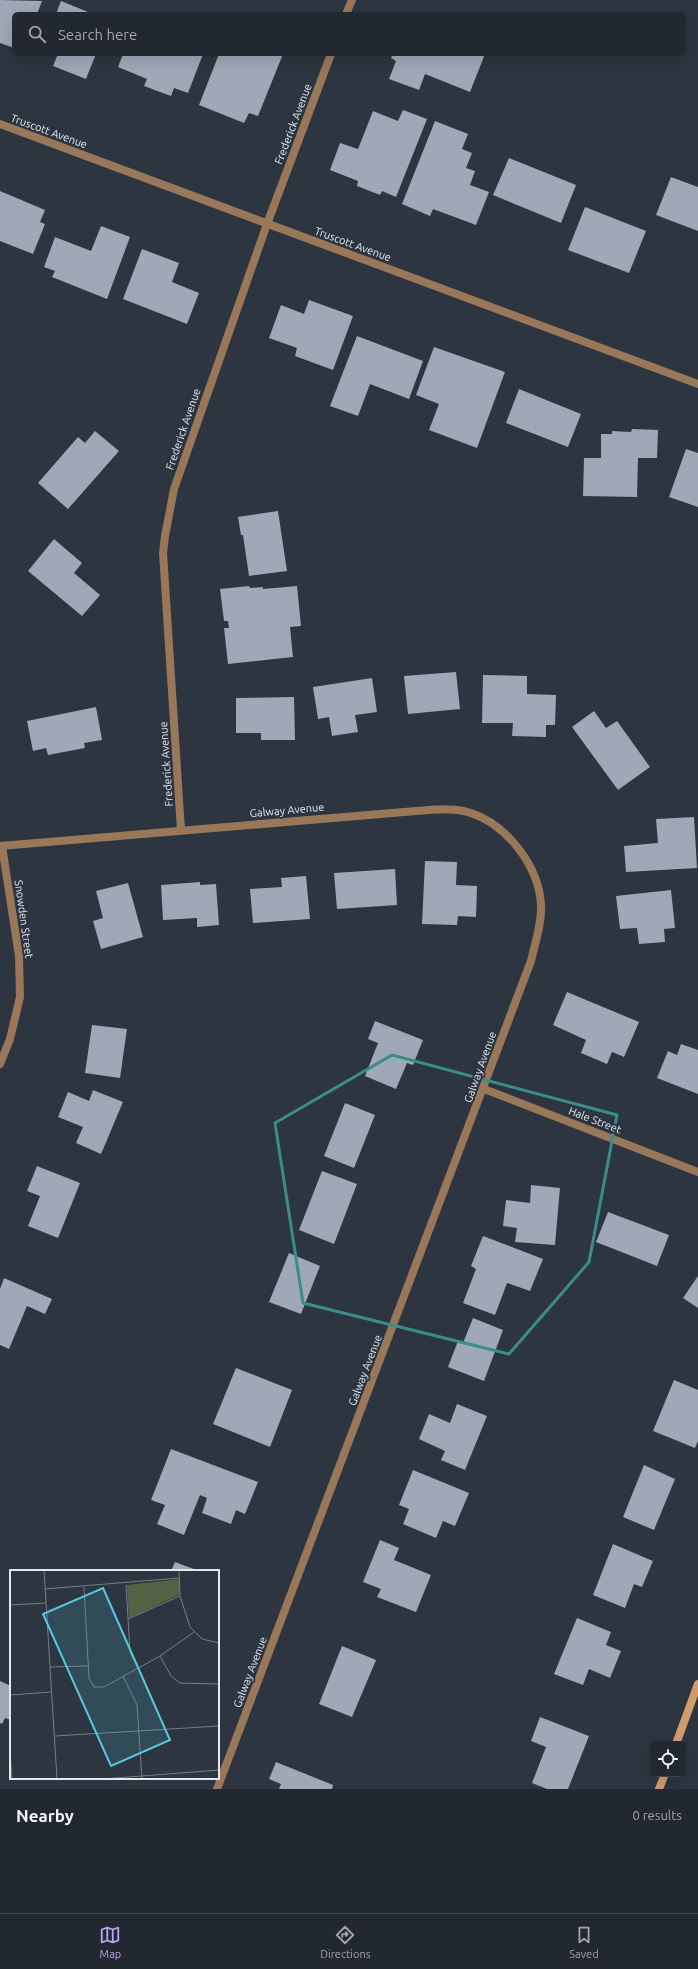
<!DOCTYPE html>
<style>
:root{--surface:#212830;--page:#2d343c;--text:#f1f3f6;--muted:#a2a6ab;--line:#3e444c;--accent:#bca0f2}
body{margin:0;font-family:Ubuntu,sans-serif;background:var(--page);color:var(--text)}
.controls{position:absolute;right:12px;bottom:12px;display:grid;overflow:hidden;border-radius:6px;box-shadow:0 4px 16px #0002}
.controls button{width:36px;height:36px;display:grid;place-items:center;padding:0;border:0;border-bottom:1px solid var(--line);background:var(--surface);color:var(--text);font:20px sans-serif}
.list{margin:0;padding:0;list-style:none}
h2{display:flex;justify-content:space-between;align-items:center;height:52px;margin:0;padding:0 16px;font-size:17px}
h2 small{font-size:13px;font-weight:400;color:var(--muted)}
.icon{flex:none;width:22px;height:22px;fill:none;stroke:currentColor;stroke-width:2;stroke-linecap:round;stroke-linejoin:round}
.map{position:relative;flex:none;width:698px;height:1789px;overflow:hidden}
.search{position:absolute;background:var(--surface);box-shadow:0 4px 16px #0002;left:12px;right:12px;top:12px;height:44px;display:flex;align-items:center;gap:10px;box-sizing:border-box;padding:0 14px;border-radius:6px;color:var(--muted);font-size:15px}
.sheet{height:124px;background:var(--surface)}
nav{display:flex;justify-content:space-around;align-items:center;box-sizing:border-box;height:56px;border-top:1px solid var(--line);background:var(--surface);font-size:11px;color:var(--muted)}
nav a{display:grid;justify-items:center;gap:2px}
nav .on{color:var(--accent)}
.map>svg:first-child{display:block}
.building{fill:#9ea8b6}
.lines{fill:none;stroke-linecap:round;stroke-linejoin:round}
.street{stroke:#997759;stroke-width:8}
.secondary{stroke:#d29b6b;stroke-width:8}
.marked{fill:none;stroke:#3a8d88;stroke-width:3;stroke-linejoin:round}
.labels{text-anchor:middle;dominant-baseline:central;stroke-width:4;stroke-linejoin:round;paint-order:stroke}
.street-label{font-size:11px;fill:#e4e9f0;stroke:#2c3540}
.inset-road{fill:none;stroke:#767d86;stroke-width:1}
.view{fill:#56c9e1;fill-opacity:0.15;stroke:#56c9e1;stroke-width:2}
.inset-edge{fill:none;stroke:#e4e9f0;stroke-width:2}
</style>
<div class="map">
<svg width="698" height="1789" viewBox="0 0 698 1789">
<rect width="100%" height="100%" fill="#2c3540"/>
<g class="building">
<path d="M0 0 42 1 37 14H14V48L0 43Z"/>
<path d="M61 1 93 14H56Z"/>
<path d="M58 54H96L86 79 53 66Z"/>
<path d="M123 54H203L188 93 174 88 171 96 144 86 147 79 118 67Z"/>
<path d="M219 54H283L258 116 249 113 244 123 199 105Z"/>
<path d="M393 54H485L470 92 425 74 419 90 389 79 396 61 391 58Z"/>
<path d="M403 110 427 119 396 197 382 191 380 195 357 186 358 181 330 170 340 143 358 149 373 111 398 121Z"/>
<path d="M435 121 468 134 462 149 472 153 466 168 475 171 470 185 489 192 476 225 433 209 430 216 402 204Z"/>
<path d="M509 158 576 185 561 223 493 195Z"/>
<path d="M671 177 698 187V231L656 215Z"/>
<path d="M0 191 45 210 40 222 45 224 33 254 0 241Z"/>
<path d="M585 207 646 231 629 273 568 250Z"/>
<path d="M101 226 130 237 107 299 52 277 55 271 44 267 55 237 91 251Z"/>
<path d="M142 249 179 263 172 282 199 293 187 324 123 299Z"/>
<path d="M309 300 353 316 333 370 295 356 297 348 269 338 281 305 304 314Z"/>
<path d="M357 336 423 361 409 399 370 384 358 416 330 406Z"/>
<path d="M434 347 505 372 477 448 429 430 439 404 416 395Z"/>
<path d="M519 389 581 414 568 447 506 423Z"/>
<path d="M632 429 658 430 657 458H638L637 497 583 496 584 458H601V434H612V431L631 432Z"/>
<path d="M95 431 119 451 68 509 38 483 78 437 85 443Z"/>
<path d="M686 449 698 453V507L669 497Z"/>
<path d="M278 511 287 571 249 576 243 535H241L238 517Z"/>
<path d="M54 539 82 563 74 573 100 595 82 616 28 571Z"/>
<path d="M249 586 250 588 263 587V589L297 586 301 626 290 627 293 657 228 664 224 628H229L228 621H224L220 589Z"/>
<path d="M456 672 460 709 408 714 404 676Z"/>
<path d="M483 675 527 676V694L556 695 555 725H546V737L512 736 513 723H482Z"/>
<path d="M372 678 377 712 355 715 358 732 332 736 329 717 318 719 313 687Z"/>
<path d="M294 697 295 740H261V733H236V698Z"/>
<path d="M96 707 102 740 84 743 85 748 48 755 46 748 33 751 27 721Z"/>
<path d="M594 711 606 728 617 721 650 767 618 790 572 727Z"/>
<path d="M694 817 697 868 626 872 624 846 658 843 656 819Z"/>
<path d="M425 861 457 862 456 885 477 886 476 917 458 916 457 925 422 924Z"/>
<path d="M395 869 397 905 337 909 334 873Z"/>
<path d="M306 876 310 919 253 923 250 889 282 887 281 878Z"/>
<path d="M200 882V885L216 884 219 925 197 927V918L163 920 161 885Z"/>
<path d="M128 883 143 937 101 949 93 921 103 918 96 891Z"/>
<path d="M671 890 675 928 664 929 665 942 639 944 637 928 620 929 616 896Z"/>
<path d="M567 992 639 1022 624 1057 612 1052 607 1064 581 1053 586 1040 553 1025Z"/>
<path d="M375 1021 423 1040 413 1065 407 1063 396 1089 365 1076 378 1043 368 1039Z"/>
<path d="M92 1025 127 1029 120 1078 85 1073Z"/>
<path d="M681 1044 698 1050V1094L657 1078 668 1051 677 1055Z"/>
<path d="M93 1090 123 1102 101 1154 76 1143 83 1127 58 1117 68 1092 89 1101Z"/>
<path d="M345 1103 375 1115 354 1168 324 1156Z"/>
<path d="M37 1166 80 1183 58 1238 28 1226 40 1196 27 1191Z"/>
<path d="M322 1171 357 1184 334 1244 299 1230Z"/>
<path d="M531 1185 560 1188 555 1245 515 1242 517 1228 503 1226 506 1200 530 1203Z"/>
<path d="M608 1212 669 1235 657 1266 596 1242Z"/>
<path d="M483 1236 543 1259 530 1291 507 1283 495 1315 463 1303 476 1269 471 1266Z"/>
<path d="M289 1253 320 1266 301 1314 269 1302Z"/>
<path d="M698 1276V1308L683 1298Z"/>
<path d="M4 1278 52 1299 45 1314 27 1306 9 1349 0 1345V1289Z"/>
<path d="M473 1318 503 1330 484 1381 448 1367 458 1341 463 1343Z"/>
<path d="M236 1368 292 1390 270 1447 213 1424Z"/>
<path d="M674 1380 698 1390V1441L695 1448 653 1431Z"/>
<path d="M457 1404 487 1416 465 1470 441 1460 445 1451 419 1439 429 1414 450 1423Z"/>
<path d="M171 1449 258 1482 245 1514 236 1510 231 1524 202 1513 207 1498 200 1495 184 1535 157 1524 165 1505 151 1500Z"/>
<path d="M644 1465 675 1479 654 1530 623 1517Z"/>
<path d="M413 1470 469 1493 455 1526 443 1521 436 1538 403 1524 409 1509 399 1505Z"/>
<path d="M380 1540 399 1548 394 1560 431 1575 416 1612 377 1597 381 1589 363 1582Z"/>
<path d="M613 1544 653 1561 642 1587 634 1584 625 1608 593 1595Z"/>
<path d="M175 1562 199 1571H171Z"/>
<path d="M577 1618 611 1632 606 1645 621 1651 610 1678 589 1669 583 1685 554 1674Z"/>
<path d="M342 1646 376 1660 352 1717 319 1704Z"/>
<path d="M0 1681 11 1686V1720L5 1718 2 1724 0 1723Z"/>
<path d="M540 1717 589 1736 568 1789H547L532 1783 546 1747 531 1741Z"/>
<path d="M276 1762 333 1785 332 1789H279L281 1784 269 1779Z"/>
</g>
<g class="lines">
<g class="street">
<path d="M346 14 352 0"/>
<path d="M0 124 698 384"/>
<path d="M181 830 163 553 165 536 174 489 267 224 331 54"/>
<path d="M0 846 416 811C434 810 454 807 471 813 507 825 539 866 541 905 542 923 535 943 531 961L217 1789"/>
<path d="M0 1064 10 1039 20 997 19 956 2 846"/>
<path d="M484 1089 698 1172"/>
</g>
<g class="secondary">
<path d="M676 1744 698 1684"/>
<path d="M659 1789 665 1774"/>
</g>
</g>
<path class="marked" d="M392 1055 617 1115 589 1262 509 1354 303 1303 275 1123Z"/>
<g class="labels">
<g class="street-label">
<text transform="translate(293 124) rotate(-69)">Frederick Avenue</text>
<text transform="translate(49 131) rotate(20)">Truscott Avenue</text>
<text transform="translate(353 244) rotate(20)">Truscott Avenue</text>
<text transform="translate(183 429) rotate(-71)">Frederick Avenue</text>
<text transform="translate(166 764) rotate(-94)">Frederick Avenue</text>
<text transform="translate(287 810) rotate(-5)">Galway Avenue</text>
<text transform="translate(24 919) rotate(82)">Snowden Street</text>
<text transform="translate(480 1067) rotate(-70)">Galway Avenue</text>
<text transform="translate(595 1120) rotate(21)">Hale Street</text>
<text transform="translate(365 1370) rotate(-69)">Galway Avenue</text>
<text transform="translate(250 1672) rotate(-69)">Galway Avenue</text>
</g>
</g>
<g transform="translate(10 1570)">
<rect width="209" height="209" fill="#2c3540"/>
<path d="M169 9V25L119 48 117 15Z" fill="#546243"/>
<path class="inset-road" d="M34 0 47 209M169 0 170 26 180 57 192 69 209 73M116 15 120 82 128 98M74 17 79 108 84 117H94L150 86 184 62M35 19 169 8M0 35 36 33M118 49 170 26M150 86 161 106 170 113 209 114M40 97 78 96M113 106 127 135 132 209M0 125 42 122M45 166 209 156M0 182 2 209M93 209 209 200"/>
<path class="view" d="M93 18 160 170 101 196 33 44Z"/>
<rect width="209" height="209" class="inset-edge"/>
</g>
</svg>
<div class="controls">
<button><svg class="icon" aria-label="locate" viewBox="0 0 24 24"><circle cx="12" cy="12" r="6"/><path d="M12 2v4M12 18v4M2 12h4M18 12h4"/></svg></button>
</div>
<div class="search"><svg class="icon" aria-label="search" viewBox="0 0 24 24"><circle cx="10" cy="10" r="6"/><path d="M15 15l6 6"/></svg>Search here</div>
</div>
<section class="sheet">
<h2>Nearby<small>0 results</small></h2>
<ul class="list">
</ul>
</section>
<nav>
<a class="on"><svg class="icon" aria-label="map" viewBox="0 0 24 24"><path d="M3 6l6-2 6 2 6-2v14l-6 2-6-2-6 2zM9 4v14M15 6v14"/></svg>Map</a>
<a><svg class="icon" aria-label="directions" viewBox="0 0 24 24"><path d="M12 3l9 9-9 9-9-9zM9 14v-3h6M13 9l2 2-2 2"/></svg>Directions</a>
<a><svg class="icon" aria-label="saved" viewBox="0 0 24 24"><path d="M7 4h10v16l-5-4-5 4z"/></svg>Saved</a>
</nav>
